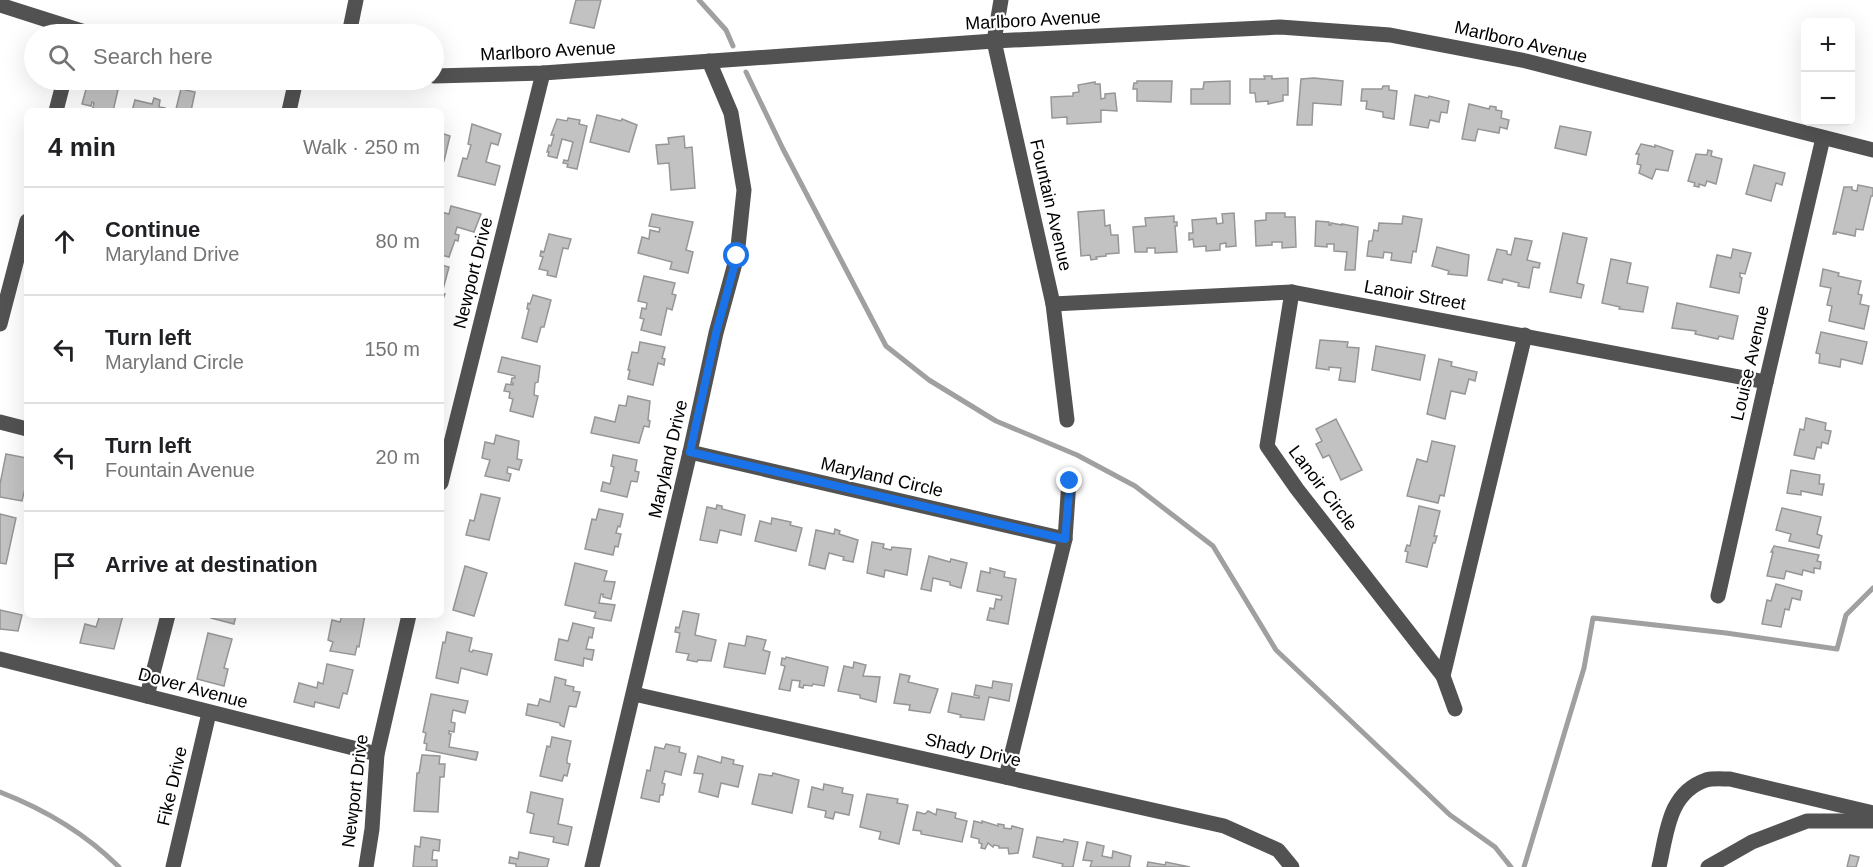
<!DOCTYPE html>
<meta charset="utf-8">
<style>
:root{--surface:#fff;--page:#f2f2f2;--text:#202124;--muted:#757577;--line:#e0e0e0}
body{margin:0;font-family:Helvetica,sans-serif;background:var(--page);color:var(--text)}
.controls{position:absolute;right:18px;top:18px;display:grid;overflow:hidden;border-radius:9px;box-shadow:0 6px 24px #0002}
.controls button{width:54px;height:54px;display:grid;place-items:center;padding:0;border:0;border-bottom:2px solid var(--line);background:var(--surface);color:var(--text);font:30px sans-serif}
.stop{position:absolute;width:18px;height:18px;margin:-14px;border:4px solid #1a73e8;border-radius:50%;background:#fff}
.stop.end{background:#1a73e8;border-color:#fff;box-shadow:0 2px 6px #0008}
.list{margin:0;padding:0;list-style:none}
h2{display:flex;justify-content:space-between;align-items:center;height:78px;margin:0;padding:0 24px;font-size:26px}
h2 small{font-size:20px;font-weight:400;color:var(--muted)}
.list li{display:grid;grid-template-columns:39px 1fr auto;gap:18px;align-items:center;box-sizing:border-box;height:108px;padding:0 24px;border-top:2px solid var(--line)}
.list b{display:block;font-size:22px;white-space:nowrap}
.list p{margin:0;font-size:20px;white-space:nowrap;color:var(--muted)}
.list em{font-size:20px;font-style:normal;color:var(--muted)}
.icon{flex:none;width:33px;height:33px;fill:none;stroke:currentColor;stroke-width:2;stroke-linecap:round;stroke-linejoin:round}
.map{position:relative;flex:none;width:1873px;height:867px;overflow:hidden}
.search{position:absolute;background:var(--surface);box-shadow:0 6px 24px #0002;left:24px;top:24px;width:420px;height:66px;display:flex;align-items:center;gap:15px;box-sizing:border-box;padding:0 21px;border-radius:33px;color:var(--muted);font-size:22px}
.panel{position:absolute;background:var(--surface);box-shadow:0 6px 24px #0002;left:24px;top:108px;width:420px;height:510px;border-radius:9px}
.map>svg:first-child{display:block}
.lines{fill:none;stroke-linecap:round;stroke-linejoin:round}
.stream{stroke:#a0a0a0;stroke-width:5}
.building{fill:#c2c2c2;stroke:#969696;stroke-width:1.5}
.minor{stroke:#525252;stroke-width:15}
.route{stroke:#1a73e8;stroke-width:8}
.labels{text-anchor:middle;dominant-baseline:central;stroke-width:4.5;stroke-linejoin:round;paint-order:stroke}
.street-label{font-size:18px;fill:#000;stroke:#fff}
</style>
<div class="map">
<svg width="1873" height="867" viewBox="0 0 1873 867">
<rect width="100%" height="100%" fill="#fff"/>
<g class="lines">
<g class="stream">
<path d="M699 0 726 30 733 46"/>
<path d="M746 72 783 149 886 346 929 380 996 421 1077 455 1135 486 1213 546 1276 650 1450 815 1495 847 1511 867"/>
<path d="M0 792C44 809 86 834 119 867"/>
<path d="M1524 867 1584 668 1593 618 1726 633 1837 649 1846 615 1873 588"/>
</g>
</g>
<g class="building">
<path d="M576 0H601L594 28 570 23Z"/>
<path d="M1264 76H1272V79L1288 78V95H1283V101L1268 104V101L1256 102 1255 93H1250V79H1265Z"/>
<path d="M1314 78 1343 81 1341 105 1313 103 1312 125H1297L1301 79Z"/>
<path d="M1137 81H1172L1171 102 1137 101V89H1133L1134 83H1137Z"/>
<path d="M1230 81V104H1191V89H1203L1204 82Z"/>
<path d="M88 82 105 87 106 85 110 86V88L118 90 113 111H92L94 103 92 102 91 106 82 104Z"/>
<path d="M1095 82V84H1100L1101 99 1105 98V94L1115 93 1117 111 1101 110V122L1067 124V117L1052 118 1051 97 1073 96V93L1079 92 1078 85Z"/>
<path d="M1383 86H1389V90L1397 91 1394 119 1383 117V112L1366 109 1367 101H1361L1362 89H1382Z"/>
<path d="M181 89 195 92 191 111 176 109Z"/>
<path d="M1415 95 1428 98 1429 96 1449 101 1447 113 1441 112 1439 122 1430 120 1428 128 1410 125Z"/>
<path d="M154 98 160 100 159 107 165 108V111H132L135 100 152 104Z"/>
<path d="M1469 104 1489 109 1490 106 1496 107V110L1502 111 1501 118 1509 120 1507 129 1500 127 1499 133 1478 129 1475 141 1462 139Z"/>
<path d="M597 115 621 121 622 119 637 125 629 152 590 142Z"/>
<path d="M568 118 580 120 579 124 587 126 577 169 567 167 568 164 563 163 564 160 568 161 573 142 562 139 557 158 548 156 549 152H547L549 145 551 146 554 135H551L557 119 567 121Z"/>
<path d="M472 124 501 134 498 145 491 143 486 162 500 166 495 185 458 176 463 158 467 159 471 145 468 144Z"/>
<path d="M1560 126 1591 132 1586 155 1555 148Z"/>
<path d="M441 133 450 136 444 161 441 160Z"/>
<path d="M684 136 685 148 692 147 695 188 671 190 669 163 658 164 656 145 669 144 668 138Z"/>
<path d="M1641 144 1655 147V145L1673 151 1668 171 1656 169 1652 179 1639 173 1641 165 1637 164 1639 154H1636Z"/>
<path d="M1708 150 1712 151 1711 156 1722 159 1716 184 1707 181 1705 186 1699 184V187L1694 186 1695 183 1688 181 1696 154 1707 155Z"/>
<path d="M1754 165 1785 173 1782 185 1776 183 1771 201 1746 194Z"/>
<path d="M1858 185 1873 188V196H1871L1863 230 1856 229 1855 236 1836 232V234H1833L1844 187H1852V190L1857 191Z"/>
<path d="M451 206 481 214 474 232 457 227 455 234 459 235 458 241 455 240 449 257 441 255V212L449 214Z"/>
<path d="M1104 210 1105 226 1110 225 1111 235H1118L1119 253 1106 254V256L1096 257 1097 259 1091 260 1090 255 1081 256 1078 212Z"/>
<path d="M1234 213 1236 246 1226 247V243L1220 244V250L1206 251V246L1194 247 1193 239 1189 240V233H1193L1192 220 1216 218 1217 224 1223 223 1222 214Z"/>
<path d="M1266 213H1285V217H1295L1296 247 1282 248V242H1272V245L1256 246 1255 221 1266 220Z"/>
<path d="M652 214 693 222 686 250 693 252 688 273 670 269 672 262 638 253 642 237 649 239 650 230 659 232 660 228 649 226Z"/>
<path d="M1174 216V222H1177V226H1175L1177 252 1155 253V248H1147V252H1135L1133 227 1146 226 1145 218Z"/>
<path d="M1403 216 1422 219 1416 252 1413 251 1411 263 1391 260 1392 253 1384 252 1383 258 1367 256 1369 241H1372L1374 230 1378 231 1379 223 1402 224Z"/>
<path d="M1316 221 1329 222V225H1331V223L1342 225V224L1358 227 1355 270H1345L1347 252 1334 251V244H1327V247L1315 246Z"/>
<path d="M1563 233 1587 238 1577 283 1584 285 1581 298 1550 292Z"/>
<path d="M549 234 571 239 568 249 563 248 556 277 547 275 548 271 539 269 543 257 540 256 541 251 544 252Z"/>
<path d="M1515 238 1532 241 1527 260 1540 263 1539 268 1533 267 1529 288 1518 286 1519 283 1503 279 1502 283 1488 280 1497 249 1507 251V254L1511 255Z"/>
<path d="M1437 247 1469 255 1467 276 1448 274 1449 271 1432 266Z"/>
<path d="M1733 249 1751 253 1745 274 1740 273V277L1742 278 1739 293 1710 287 1717 255 1731 258Z"/>
<path d="M1611 259 1631 263 1627 283 1648 287 1643 312 1619 309 1620 307 1602 303Z"/>
<path d="M441 265 449 267 442 293 445 294 443 299 441 298Z"/>
<path d="M1823 269 1839 273 1838 276 1861 281 1858 294 1862 295 1860 304 1869 306 1864 329 1829 321 1832 306 1827 305 1831 288 1820 286Z"/>
<path d="M644 276 675 283 672 294 676 295 672 310 667 308 661 335 641 330 644 319 640 318 642 308 646 309 647 303 638 301Z"/>
<path d="M533 295 551 300 544 327H541L537 342 522 338 529 309H527L528 303 530 304Z"/>
<path d="M1677 303 1738 316 1733 339 1719 336 1718 339 1695 334 1696 331 1672 328Z"/>
<path d="M1821 332 1867 342 1862 364 1841 359 1840 367 1819 363 1820 354 1816 353Z"/>
<path d="M1320 340 1348 342 1347 347 1359 348 1355 382 1339 380 1341 368 1329 367V370L1316 368Z"/>
<path d="M640 342 665 347 662 358 665 359 664 365 658 363 653 385 628 379 630 370H628L632 352 638 353Z"/>
<path d="M1376 346 1425 355 1420 380 1372 370Z"/>
<path d="M502 357 540 366 538 382 535 383 534 395 538 396 533 417 510 411 513 399 509 398 510 392 504 391 506 384 513 385V383H511L512 378H515V376L498 372Z"/>
<path d="M1439 359 1452 362 1451 366 1477 372 1475 381 1469 379 1465 394 1451 391 1445 419 1427 414Z"/>
<path d="M628 396 650 401 648 420 650 421 649 427 644 426 639 443 591 433 595 417 615 422 619 405 626 406Z"/>
<path d="M1806 418 1826 423 1825 430 1831 431 1828 444 1822 442 1821 448 1817 447 1814 459 1794 455 1800 429 1804 430Z"/>
<path d="M1336 419 1362 470 1341 480 1329 455 1323 458 1316 444 1322 441 1316 429Z"/>
<path d="M496 435 519 441 517 459 522 460 519 470 508 467 507 473 511 474 509 481 485 476 490 460 482 458 485 442 494 444Z"/>
<path d="M1432 441 1455 446 1444 496 1440 495 1438 503 1407 496 1417 459 1427 462Z"/>
<path d="M6 454 27 458V480L22 501 0 497V484Z"/>
<path d="M613 455 637 460 635 471 639 472 637 482 631 481 627 497 601 491 603 482 610 484 614 467 611 466Z"/>
<path d="M1791 470 1820 475 1819 484H1824L1822 495 1801 491V495L1787 493Z"/>
<path d="M481 494 500 498 489 540 466 535 470 520 474 521Z"/>
<path d="M717 505 722 506V509L745 515 741 535 720 530 717 543 700 540 707 507 716 509Z"/>
<path d="M1419 506 1440 511 1434 536H1437L1435 543H1433L1427 567 1406 562 1408 552 1405 551 1407 545 1410 546Z"/>
<path d="M1782 508 1821 517 1817 534 1822 536 1819 548 1789 541 1791 534 1776 530Z"/>
<path d="M599 509 623 514 620 527 618 526 616 533 621 534 618 547 615 546 613 555 585 549 592 519 596 520Z"/>
<path d="M0 514 16 518 6 564 0 563Z"/>
<path d="M772 518 791 522 790 525 802 528 796 551 755 541 760 521 771 524Z"/>
<path d="M835 529 840 531 839 534 858 540 853 562 843 560 844 557 829 553 825 569 809 565 816 530 834 534Z"/>
<path d="M872 542 884 544 883 548 891 550 892 547 911 549 907 575 885 570 884 577 867 573Z"/>
<path d="M1774 546 1819 555 1817 561 1821 562 1820 569 1814 568V573L1803 570 1802 575 1786 571 1784 579 1767 576 1773 552H1771Z"/>
<path d="M929 556 950 562 951 559 967 563 961 588 950 585V582L933 578 931 591 921 589Z"/>
<path d="M575 563 607 571 604 581 615 582 611 599 603 597V594H601L599 603 615 605 611 621 594 618 596 612 565 605Z"/>
<path d="M465 566 487 573 474 616 453 610Z"/>
<path d="M990 568 1005 572 1004 577 1016 579 1008 624 987 620 990 608 994 609 996 599 1001 600 1002 596 977 591 981 571 990 573Z"/>
<path d="M1776 584 1802 591 1800 600 1792 598 1789 610 1785 609 1781 627 1762 624 1767 600 1771 601Z"/>
<path d="M0 610 22 615 18 631 0 629Z"/>
<path d="M683 611 699 614 695 635 716 640 711 661 698 660 697 662 687 660 689 654 676 652 680 633 675 632 676 627 679 628Z"/>
<path d="M100 615H123L114 649 80 643 85 624 96 627Z"/>
<path d="M212 615H236L234 624 211 618Z"/>
<path d="M342 615H365L359 647 357 646 355 655 330 651 333 642 328 640 332 620 340 622Z"/>
<path d="M573 623 594 628 592 638 589 637 586 649 594 650 592 660 584 658 583 666 555 660 559 639 568 641Z"/>
<path d="M447 632 472 638 469 651 472 652 473 650 492 654 487 675 461 668 458 683 436 678 443 642 445 643Z"/>
<path d="M208 633 232 639 224 668 228 669 224 686 197 679Z"/>
<path d="M747 636 766 640 763 650 770 652 765 674 724 667 729 643 745 646Z"/>
<path d="M786 657 828 667 824 686 813 684 812 686 804 685 803 688 799 687 800 681 792 680 790 691 779 689 785 666 781 665 782 658 785 659Z"/>
<path d="M854 662 866 665 863 676 880 677 876 702 860 698V695L838 691 844 666 853 668Z"/>
<path d="M327 664 353 670 347 694 343 693 339 708 315 702 314 707 294 702 299 683 317 688 318 682 323 684Z"/>
<path d="M900 674 910 676 908 682 938 689 930 713 909 710 910 705 894 703Z"/>
<path d="M555 677 566 680 565 685 574 687 573 691 580 692 576 707 569 706 564 727 560 725V723L526 715 528 704 538 706 540 699 550 702Z"/>
<path d="M993 681 1012 684 1009 701 989 697 984 720 960 717 961 715 948 712 952 693 979 698V696L974 695 976 685 992 688Z"/>
<path d="M431 694 468 701 465 713 453 710 451 722 455 723 454 732 449 731V734H451L449 747 478 752 476 760 426 750 427 744 424 743 426 733 423 732Z"/>
<path d="M552 737 571 741 567 759V763L570 764 567 776 564 775 562 781 540 776 547 746 550 747Z"/>
<path d="M666 744 680 747 679 752 686 754 681 775 665 771 662 783 665 784 663 795H660L659 802 641 798 647 770 650 771 655 747 664 749Z"/>
<path d="M422 755 440 756 439 764H445L444 777H440L438 812 414 811 417 773H419Z"/>
<path d="M698 756 721 763 722 757 734 760 733 764 743 766 738 787 721 783 718 797 699 792 703 774 694 773Z"/>
<path d="M773 773 799 780 792 813 752 804 759 774 772 776Z"/>
<path d="M824 784 843 788 842 793 853 795 849 815 835 812 833 819 825 817 826 811 808 807 812 787 823 790Z"/>
<path d="M531 792 563 799 558 824 572 827 568 845 553 842 554 837 530 833 534 814 527 812Z"/>
<path d="M867 794 898 799 897 803 908 805 899 844 879 839 881 832 860 827Z"/>
<path d="M937 809 956 813 955 818 967 821 962 842 921 834V831L913 830 917 812 925 814 928 811 936 815Z"/>
<path d="M974 821 982 823V821L998 826V824L1004 825V828L1011 829 1012 826 1023 829 1018 853 1009 854 1008 848H999V846L994 845 993 847 988 843 985 849 981 848 982 844 979 843V839L971 837Z"/>
<path d="M421 837 440 840 439 851 433 850 432 860H437V867H413L415 846 420 847Z"/>
<path d="M1037 837 1063 842 1064 839 1078 842 1073 867H1062L1063 864 1033 857Z"/>
<path d="M1087 842 1104 846 1102 856 1112 858 1113 851 1131 856 1129 867H1131H1090L1092 861 1083 860Z"/>
<path d="M519 852 549 859 547 867H516V864L509 863 510 857 518 859Z"/>
<path d="M1850 855 1859 857 1856 867H1847Z"/>
<path d="M1148 862 1165 865 1166 862 1190 867H1147Z"/>
</g>
<g class="lines">
<g class="minor">
<path d="M1001 0 994 41 1053 304 1067 420"/>
<path d="M0 5 91 34"/>
<path d="M349 34 356 0"/>
<path d="M434 76 543 73 994 41 1280 27 1390 35 1526 61 1873 150"/>
<path d="M56 111 64 80"/>
<path d="M289 111 296 80"/>
<path d="M1292 292 1267 446 1297 489 1443 676"/>
<path d="M1053 304 1292 292 1766 382"/>
<path d="M0 324 27 221"/>
<path d="M0 422 27 429"/>
<path d="M690 452 1065 539"/>
<path d="M441 483 543 73"/>
<path d="M1718 596 1766 382 1823 138"/>
<path d="M0 659 377 754"/>
<path d="M634 694 1224 826 1278 850 1292 867"/>
<path d="M147 696 168 615"/>
<path d="M1455 709 1443 676 1525 335"/>
<path d="M1006 777 1065 539 1069 481"/>
<path d="M173 867 209 713"/>
<path d="M366 867 372 829 377 754 409 615"/>
<path d="M592 867 690 452 716 333 737 256 744 190 731 113 709 61"/>
<path d="M1659 867C1667 833 1668 793 1706 780 1713 778 1723 779 1730 779L1873 813"/>
<path d="M1708 867 1752 842 1807 821H1873"/>
</g>
</g>
<g class="lines">
<path class="route" d="M737 256 716 333 690 452 1065 539 1070 481"/>
</g>
<g class="labels">
<g class="street-label">
<text transform="translate(1033 20) rotate(-3)">Marlboro Avenue</text>
<text transform="translate(1521 42) rotate(13)">Marlboro Avenue</text>
<text transform="translate(548 51) rotate(-3)">Marlboro Avenue</text>
<text transform="translate(1051 205) rotate(77)">Fountain Avenue</text>
<text transform="translate(473 273) rotate(-76)">Newport Drive</text>
<text transform="translate(1415 295) rotate(10)">Lanoir Street</text>
<text transform="translate(1750 363) rotate(-77)">Louise Avenue</text>
<text transform="translate(668 459) rotate(-77)">Maryland Drive</text>
<text transform="translate(882 477) rotate(13)">Maryland Circle</text>
<text transform="translate(1323 488) rotate(53)">Lanoir Circle</text>
<text transform="translate(193 688) rotate(15)">Dover Avenue</text>
<text transform="translate(973 750) rotate(13)">Shady Drive</text>
<text transform="translate(172 786) rotate(-77)">Fike Drive</text>
<text transform="translate(355 791) rotate(-83)">Newport Drive</text>
</g>
</g>
</svg>
<div class="controls">
<button>+</button>
<button>−</button>
</div>
<div class="stop" style="left:737px;top:256px"></div>
<div class="stop end" style="left:1070px;top:481px"></div>
<div class="search"><svg class="icon" aria-label="search" viewBox="0 0 24 24"><circle cx="10" cy="10" r="6"/><path d="M15 15l6 6"/></svg>Search here</div>
<section class="panel">
<h2>4 min<small>Walk · 250 m</small></h2>
<ul class="list">
<li><svg class="icon" aria-label="ahead" viewBox="0 0 24 24"><path d="M12 20V5M6 11l6-6 6 6"/></svg><div><b>Continue</b><p>Maryland Drive</p></div><em>80 m</em></li>
<li><svg class="icon" aria-label="left" viewBox="0 0 24 24"><path d="M17 20v-9H6M10 6l-5 5 5 5"/></svg><div><b>Turn left</b><p>Maryland Circle</p></div><em>150 m</em></li>
<li><svg class="icon" aria-label="left" viewBox="0 0 24 24"><path d="M17 20v-9H6M10 6l-5 5 5 5"/></svg><div><b>Turn left</b><p>Fountain Avenue</p></div><em>20 m</em></li>
<li><svg class="icon" aria-label="arrive" viewBox="0 0 24 24"><path d="M6 21V4h12l-3 4 3 4H6"/></svg><div><b>Arrive at destination</b></div></li>
</ul>
</section>
</div>
